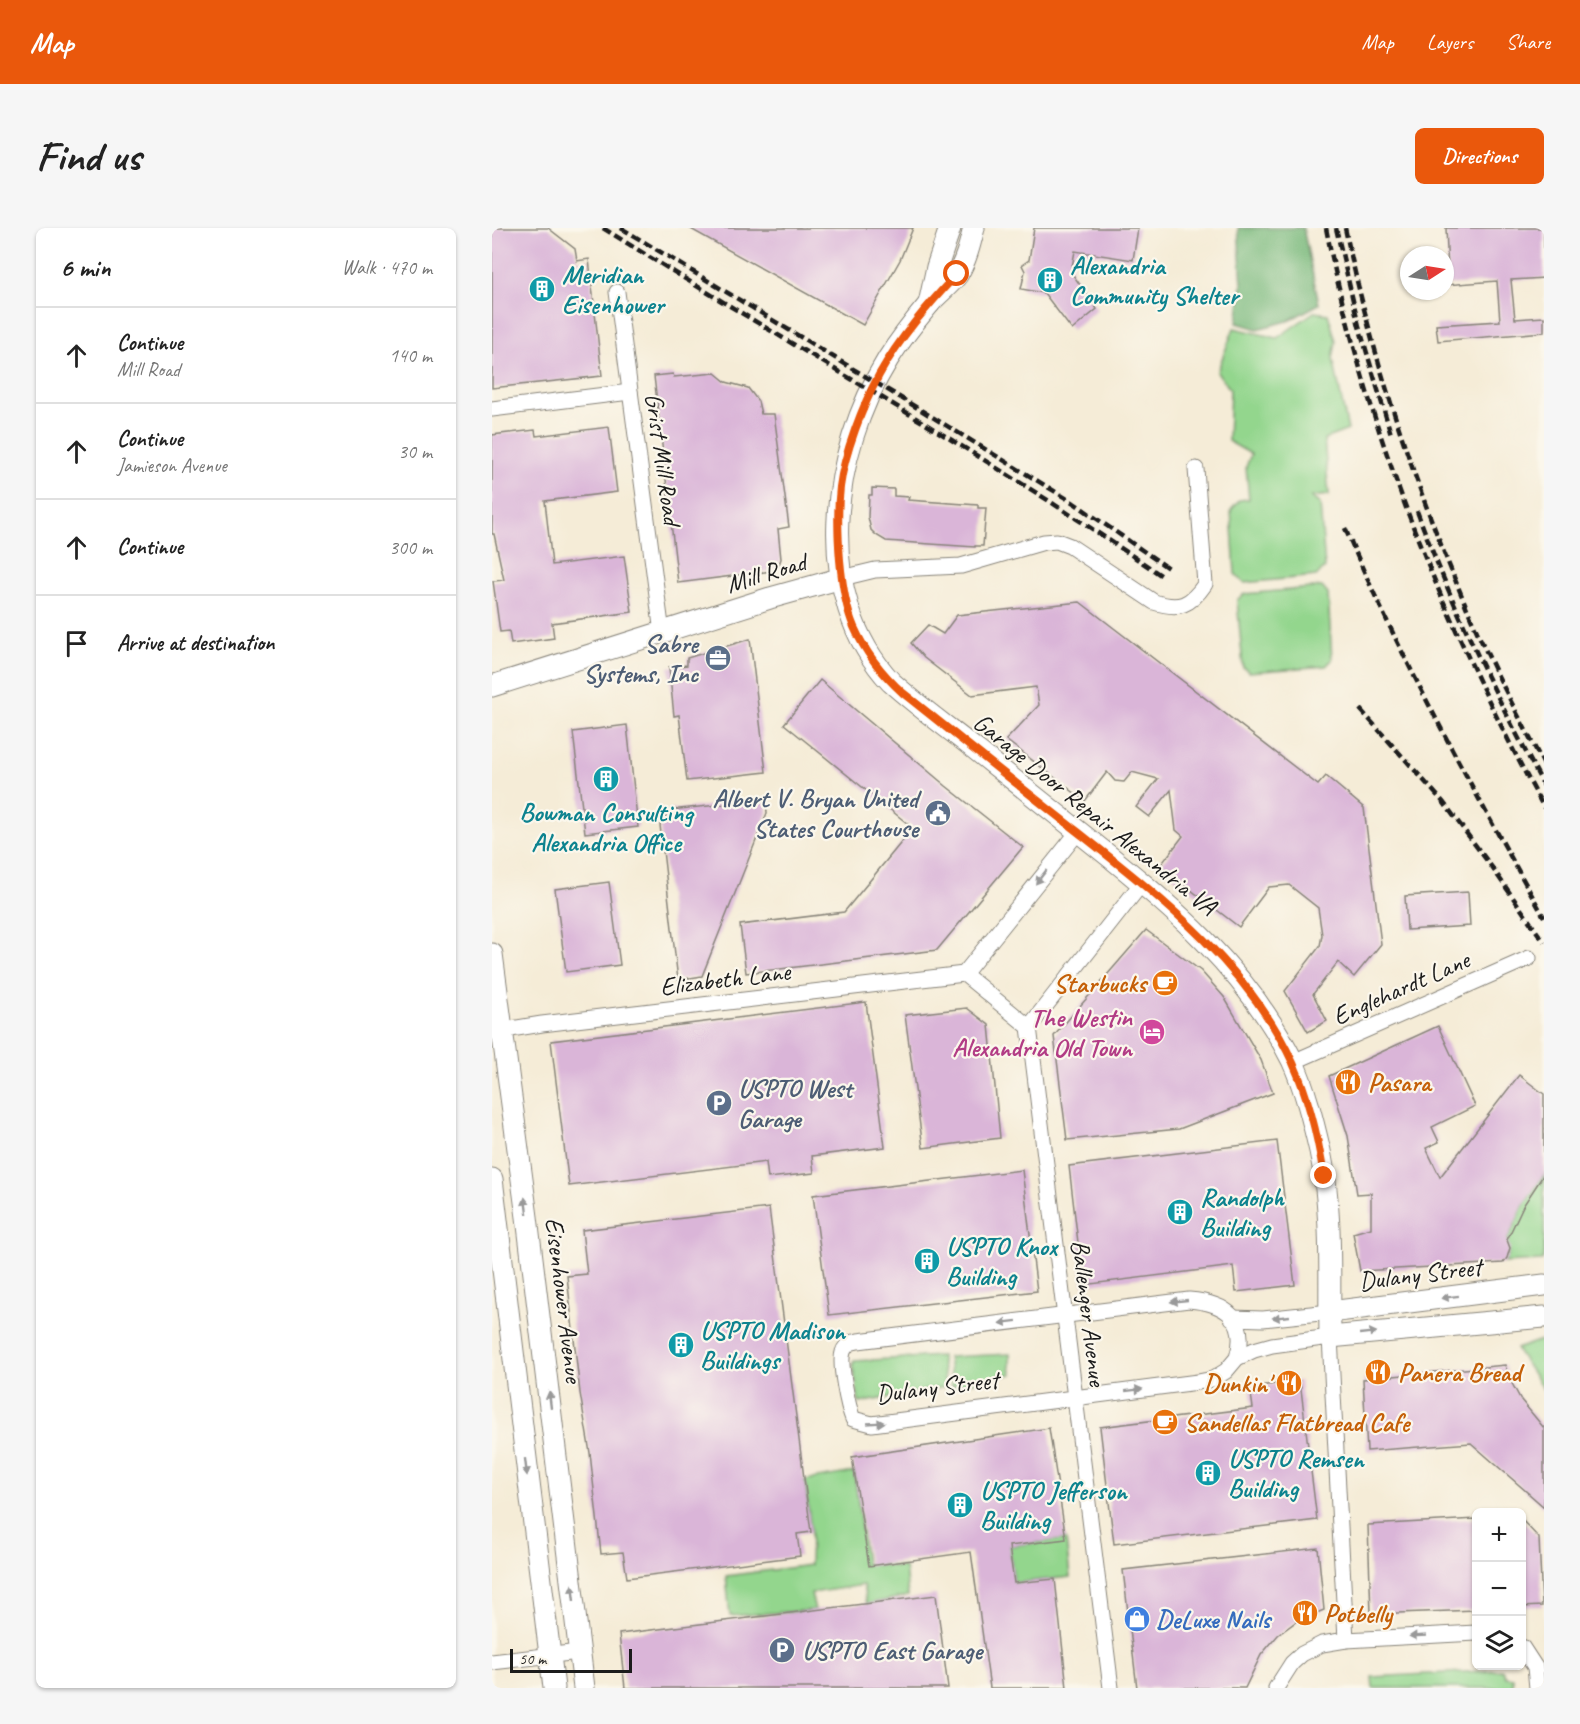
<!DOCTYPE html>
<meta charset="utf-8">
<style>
:root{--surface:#fff;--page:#f6f6f6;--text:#222;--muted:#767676;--line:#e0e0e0;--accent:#ea580c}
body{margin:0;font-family:Caveat,sans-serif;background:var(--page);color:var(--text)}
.controls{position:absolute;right:18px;bottom:18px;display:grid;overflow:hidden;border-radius:9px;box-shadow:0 2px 4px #0004}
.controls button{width:54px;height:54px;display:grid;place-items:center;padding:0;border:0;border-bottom:2px solid var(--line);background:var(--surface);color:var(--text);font:30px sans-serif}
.compass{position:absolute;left:908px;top:18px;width:54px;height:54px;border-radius:50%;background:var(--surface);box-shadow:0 2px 4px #0004;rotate:78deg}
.scale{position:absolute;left:18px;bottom:15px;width:122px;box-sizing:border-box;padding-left:6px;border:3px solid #1c1c1c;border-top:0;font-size:16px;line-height:21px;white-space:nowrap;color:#1c1c1c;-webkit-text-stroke:4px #fbf7ec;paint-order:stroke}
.stop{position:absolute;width:18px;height:18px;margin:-14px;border:4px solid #ea580c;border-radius:50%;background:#fff}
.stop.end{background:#ea580c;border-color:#fff;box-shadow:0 2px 6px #0008}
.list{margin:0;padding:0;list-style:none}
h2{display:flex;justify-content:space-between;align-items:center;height:78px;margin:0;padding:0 24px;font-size:26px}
h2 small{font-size:20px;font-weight:400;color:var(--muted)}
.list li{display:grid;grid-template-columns:39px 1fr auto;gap:18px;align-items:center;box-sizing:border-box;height:96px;padding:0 24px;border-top:2px solid var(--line)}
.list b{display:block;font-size:22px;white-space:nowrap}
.list p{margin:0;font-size:20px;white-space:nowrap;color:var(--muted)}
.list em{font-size:20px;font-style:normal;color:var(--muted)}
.icon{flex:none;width:33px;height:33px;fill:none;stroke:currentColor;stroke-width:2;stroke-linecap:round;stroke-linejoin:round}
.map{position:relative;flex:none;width:1052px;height:1460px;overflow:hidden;border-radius:9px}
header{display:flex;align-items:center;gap:36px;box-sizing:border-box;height:84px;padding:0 30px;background:var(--accent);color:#fff}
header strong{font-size:28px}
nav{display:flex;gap:33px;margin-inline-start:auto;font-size:21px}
.intro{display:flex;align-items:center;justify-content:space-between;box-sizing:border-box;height:144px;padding:0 36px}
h1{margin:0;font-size:42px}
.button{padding:15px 27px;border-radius:9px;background:var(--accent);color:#fff;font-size:21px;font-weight:700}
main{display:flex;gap:36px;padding:0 36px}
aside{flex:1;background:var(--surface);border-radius:9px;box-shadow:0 2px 4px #0004}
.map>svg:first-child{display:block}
.green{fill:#93d68d;stroke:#587954;stroke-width:1.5}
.forest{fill:#76b778;stroke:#496a4a;stroke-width:1.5}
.building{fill:#dab5d8}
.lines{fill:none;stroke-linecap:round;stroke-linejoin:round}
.street-casing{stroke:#88847a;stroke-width:17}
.secondary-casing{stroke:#88847a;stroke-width:23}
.street{stroke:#fff;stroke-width:15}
.secondary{stroke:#fff;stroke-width:21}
.rail{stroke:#1c1c1c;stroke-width:4.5;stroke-dasharray:9 4.5;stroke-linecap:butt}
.oneway{fill:#999}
.route{stroke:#ea580c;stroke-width:8}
.labels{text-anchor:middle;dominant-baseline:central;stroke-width:4.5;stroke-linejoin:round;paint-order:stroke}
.culture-label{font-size:26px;font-weight:bold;fill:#0d838f;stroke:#fbf7ec;text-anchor:start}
.street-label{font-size:26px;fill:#1c1c1c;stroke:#fbf7ec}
.service-label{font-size:26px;font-weight:bold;fill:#4e5e75;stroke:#fbf7ec;text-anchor:end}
.food-label{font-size:26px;font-weight:bold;fill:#c56008;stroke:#fbf7ec;text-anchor:start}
.hotel-label{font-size:26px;font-weight:bold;fill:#b23c85;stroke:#fbf7ec;text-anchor:end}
.shop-label{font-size:26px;font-weight:bold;fill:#366cbe;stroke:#fbf7ec;text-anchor:start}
</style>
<header>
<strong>Map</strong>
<nav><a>Map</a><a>Layers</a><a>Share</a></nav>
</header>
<div class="intro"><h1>Find us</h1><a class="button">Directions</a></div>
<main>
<aside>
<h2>6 min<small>Walk · 470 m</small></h2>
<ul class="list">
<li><svg class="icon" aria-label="ahead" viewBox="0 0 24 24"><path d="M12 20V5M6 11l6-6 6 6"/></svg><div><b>Continue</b><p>Mill Road</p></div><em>140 m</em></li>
<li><svg class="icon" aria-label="ahead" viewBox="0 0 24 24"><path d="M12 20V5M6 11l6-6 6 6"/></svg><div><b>Continue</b><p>Jamieson Avenue</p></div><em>30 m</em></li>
<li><svg class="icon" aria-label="ahead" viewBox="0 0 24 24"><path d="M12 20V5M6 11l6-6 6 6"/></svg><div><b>Continue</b></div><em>300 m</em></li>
<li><svg class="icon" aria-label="arrive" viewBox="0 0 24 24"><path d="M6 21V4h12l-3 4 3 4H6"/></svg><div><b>Arrive at destination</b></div></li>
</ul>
</aside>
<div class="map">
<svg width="1052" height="1460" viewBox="0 0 1052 1460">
<rect width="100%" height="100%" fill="#fbf7ec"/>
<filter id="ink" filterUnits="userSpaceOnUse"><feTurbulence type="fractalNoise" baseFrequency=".0167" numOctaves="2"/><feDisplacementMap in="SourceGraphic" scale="12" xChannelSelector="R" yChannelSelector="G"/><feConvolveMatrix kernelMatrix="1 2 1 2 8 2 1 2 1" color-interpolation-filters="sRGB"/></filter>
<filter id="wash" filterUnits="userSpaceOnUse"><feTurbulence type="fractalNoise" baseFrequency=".008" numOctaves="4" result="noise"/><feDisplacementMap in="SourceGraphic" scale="24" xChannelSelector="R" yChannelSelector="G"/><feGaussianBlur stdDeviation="1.35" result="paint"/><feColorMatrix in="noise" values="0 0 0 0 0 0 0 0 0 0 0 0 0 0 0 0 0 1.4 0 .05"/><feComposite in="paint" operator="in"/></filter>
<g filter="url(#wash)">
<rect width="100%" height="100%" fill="#f5ecd7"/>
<g class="green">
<path d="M822 84 836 86 844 113 841 131 856 202 832 211 837 267 819 269 828 276 833 340 824 348 752 355 743 346 739 282 748 272 757 271 754 239 759 226 736 213 738 161 725 144 742 100 785 110Z"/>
<path d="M830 359 836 366 840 432 834 438 757 444 751 439 745 372 752 366Z"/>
<path d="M1052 946V1027L1050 1033 1011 1035C1018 1028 1018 1021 1015 1012L1031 978Z"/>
<path d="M1052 1111V1162L1024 1121Z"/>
<path d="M518 1126V1140L520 1146 460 1158 456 1129Z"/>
<path d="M449 1128 453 1159 367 1175 361 1137 362 1133Z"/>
<path d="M362 1244 374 1336 413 1339 416 1368 375 1376 371 1357 319 1365 323 1382 238 1388 234 1348 318 1337 319 1304 313 1252Z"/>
<path d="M574 1311 578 1349 522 1355 517 1318Z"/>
<path d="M1010 1442 1014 1449 1021 1450V1460H881L880 1449Z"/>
</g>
<path class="forest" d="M746 0H811L827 76 796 93 765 101 745 95 750 57Z"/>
<g id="blocks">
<g class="building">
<path d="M0 0H56L83 21 85 33 97 31 110 148 0 160Z"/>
<path d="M197 0H421L408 32 371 97Z"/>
<path d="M542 0H646L641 32 583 23 579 44 605 81 580 102 552 65 529 61 533 43 530 37 537 32Z"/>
<path d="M954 0H1052V50L1019 52 1023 91 1052 89V104L946 113 944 97 1008 93 1005 53 953 57V43H956Z"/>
<path d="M223 145 234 154 256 160 266 173 269 186H282L297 299 286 301 289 331 286 339 280 343 186 355 162 148 181 146 182 149Z"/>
<path d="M117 199 125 264 53 273 60 337 132 328 140 384 60 395 62 410 19 416 17 403 8 404 1 353 12 352 2 306H0V207L43 202 44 208Z"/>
<path d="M380 260 402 261V268L417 269 416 272 486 277V280H494L491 318H483V319L394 313 384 307 379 302 376 289 377 267H380Z"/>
<path d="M588 374 826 557 834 548 872 580 889 716 862 749 846 734 821 766 835 793 816 804 793 763 828 718 830 707 826 680 797 657 777 659 747 699 668 638 691 608 684 602 679 562 657 589 644 579 666 551 640 544 632 554 623 553 615 544 593 573 514 512 547 477 544 459 480 467 432 430 419 415 436 397 451 406 465 387Z"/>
<path d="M258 411 274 544 195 553 187 487 182 488 177 439 195 437V430Z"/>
<path d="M328 452 454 558 531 619 445 722 254 745 248 697 352 684 421 600 292 496Z"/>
<path d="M135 497 146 599 93 605 81 504Z"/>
<path d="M274 572 275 585 210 748 186 752 168 597 178 582Z"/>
<path d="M117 654 128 737 74 744 63 661Z"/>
<path d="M976 664 978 698 915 702 913 668Z"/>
<path d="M654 702 709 743 732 769 769 832 781 865 687 901 575 912 562 808Z"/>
<path d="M374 774 393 919 320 928 322 945 276 950 274 934 77 958 59 813Z"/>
<path d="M475 780 497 797 508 910 431 920 413 787Z"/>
<path d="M946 798 983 878 940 899 947 914 934 920 948 949 1027 847 1052 866V946L1031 978 1015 1012 1018 1020 1015 1030 1011 1035 868 1043 861 1005 879 1000V965L865 966 856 908 837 848Z"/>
<path d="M785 913 803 1057 744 1064 741 1038 591 1057 577 938Z"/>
<path d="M530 942 545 1063 337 1087 321 967Z"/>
<path d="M277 980 319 1304 305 1306 308 1328 135 1350 131 1324 109 1326 98 1225 88 1165 75 1048 95 1046 90 1002Z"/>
<path d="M1013 1137 1017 1150 1029 1172 1052 1200V1279L979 1215 875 1223 871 1151Z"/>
<path d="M808 1153 825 1292 622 1316 608 1199 761 1180 758 1159Z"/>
<path d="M557 1200 574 1311 517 1318 522 1355 563 1351 575 1460H498L479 1324 377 1338 360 1229Z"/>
<path d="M984 1291V1382L879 1386 876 1297Z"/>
<path d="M1029 1291 1047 1310 1050 1378 1029 1379Z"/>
<path d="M826 1320 832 1382 805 1393 786 1407 769 1427 753 1460H645L631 1342Z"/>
<path d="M444 1367 456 1460H133L127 1406Z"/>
</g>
</g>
</g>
<g filter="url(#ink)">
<use href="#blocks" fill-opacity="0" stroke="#88847a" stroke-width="1.5"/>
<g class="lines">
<defs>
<g id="street">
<path d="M125 64 170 405"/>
<path d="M0 181 138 164"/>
<path d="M350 350 383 342 469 338 552 314 565 313 578 318 662 374C687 382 698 378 713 356L704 241"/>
<path d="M472 746 537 799 619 1460"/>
<path d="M472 746 586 604"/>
<path d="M537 799 650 655"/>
<path d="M1 804 50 796 472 746"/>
<path d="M801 834 1037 730"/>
<path d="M740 1090 771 1091 838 1084"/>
<path d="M745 1130C757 1090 733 1075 697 1072L366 1113 357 1115C355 1118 352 1120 351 1124 347 1136 356 1179 361 1191L380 1196 706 1154 721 1151 734 1143 745 1130 762 1122 780 1117 838 1109 854 1412"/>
<path d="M1030 1419 1043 1439 1045 1460"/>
<path d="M0 1434 87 1424"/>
<path d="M784 1460 800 1435 810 1426 830 1416 854 1412 984 1405"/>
</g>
<g id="secondary">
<path d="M482 0C478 16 474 33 465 47 457 58 445 66 437 76 422 94 408 112 396 131 338 225 319 368 399 454 428 480 459 502 488 525 526 555 564 586 602 616 679 677 755 742 800 832 813 860 821 893 828 923 841 984 837 1048 838 1109L1052 1089"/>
<path d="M437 76 445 39 458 0"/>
<path d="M0 458 278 370 350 350"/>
<path d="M0 726 35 989 92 1460"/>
<path d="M0 951 62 1460"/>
<path d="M838 1084 1052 1057"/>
</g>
</defs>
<use href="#street" class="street-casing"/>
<use href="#secondary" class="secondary-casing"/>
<use href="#street" class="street"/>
<use href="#secondary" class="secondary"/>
<g class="rail">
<path d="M111 0C297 117 489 223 670 348"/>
<path d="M129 0 582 275 676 340"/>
<path d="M834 0C874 203 953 398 1052 580"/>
<path d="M844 0 867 98 899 206"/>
<path d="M853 0C880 128 921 253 972 373 995 430 1024 483 1052 537"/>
<path d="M925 283C960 378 1004 469 1052 558"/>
<path d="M853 300C910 434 981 561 1052 689"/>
<path d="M868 481 952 575 999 638 1052 714"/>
</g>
</g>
<defs><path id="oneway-solid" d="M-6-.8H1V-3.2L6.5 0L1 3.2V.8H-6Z" transform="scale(1.5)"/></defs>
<g class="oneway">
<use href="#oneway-solid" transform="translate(549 649) rotate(128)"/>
<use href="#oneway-solid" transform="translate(34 978) rotate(-98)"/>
<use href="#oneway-solid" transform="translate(958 1069) rotate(173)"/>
<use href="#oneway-solid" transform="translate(687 1073) rotate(174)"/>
<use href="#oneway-solid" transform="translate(789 1089) rotate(174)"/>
<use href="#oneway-solid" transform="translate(516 1094) rotate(173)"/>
<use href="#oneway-solid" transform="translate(876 1105) rotate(-6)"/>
<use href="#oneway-solid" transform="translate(642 1162) rotate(-7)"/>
<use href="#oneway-solid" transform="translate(58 1172) rotate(-97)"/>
<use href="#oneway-solid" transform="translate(384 1195) rotate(-3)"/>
<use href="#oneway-solid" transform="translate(34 1239) rotate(83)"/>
<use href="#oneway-solid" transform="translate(81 1365) rotate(-97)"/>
<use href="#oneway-solid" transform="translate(926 1408) rotate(177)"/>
</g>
</g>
<g class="lines" filter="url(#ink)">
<path class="route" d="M465 46C436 77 408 109 387 147 371 177 352 226 348 259 345 284 346 308 348 332 350 355 353 378 362 399 373 424 391 447 411 465 469 511 527 558 586 604 668 669 756 737 801 835 817 870 826 910 832 948"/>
</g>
<defs>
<symbol id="building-disc" viewBox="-11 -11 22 22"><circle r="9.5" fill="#0f9aa8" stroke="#fbf7ec"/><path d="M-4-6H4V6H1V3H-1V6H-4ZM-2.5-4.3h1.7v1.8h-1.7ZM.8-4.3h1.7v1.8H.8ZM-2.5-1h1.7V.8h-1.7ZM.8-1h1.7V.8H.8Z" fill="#fff"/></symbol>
<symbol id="office-disc" viewBox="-11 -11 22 22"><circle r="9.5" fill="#5c6f8a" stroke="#fbf7ec"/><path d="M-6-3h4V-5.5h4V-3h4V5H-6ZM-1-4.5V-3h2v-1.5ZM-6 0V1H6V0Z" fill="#fff"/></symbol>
<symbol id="civic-disc" viewBox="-11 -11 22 22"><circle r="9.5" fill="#5c6f8a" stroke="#fbf7ec"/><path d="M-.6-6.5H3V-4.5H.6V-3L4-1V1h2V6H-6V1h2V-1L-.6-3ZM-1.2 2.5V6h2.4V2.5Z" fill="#fff"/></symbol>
<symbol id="cafe-disc" viewBox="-11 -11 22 22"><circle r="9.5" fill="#e8710a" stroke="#fbf7ec"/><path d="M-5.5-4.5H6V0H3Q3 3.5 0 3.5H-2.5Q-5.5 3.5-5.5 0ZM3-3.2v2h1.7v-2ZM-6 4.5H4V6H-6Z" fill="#fff"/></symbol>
<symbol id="hotel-disc" viewBox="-11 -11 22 22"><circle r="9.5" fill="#d1479c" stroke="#fbf7ec"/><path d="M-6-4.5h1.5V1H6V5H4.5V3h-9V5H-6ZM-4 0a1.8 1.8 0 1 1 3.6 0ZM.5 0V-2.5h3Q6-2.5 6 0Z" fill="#fff"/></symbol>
<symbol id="restaurant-disc" viewBox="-11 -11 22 22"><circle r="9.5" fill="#e8710a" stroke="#fbf7ec"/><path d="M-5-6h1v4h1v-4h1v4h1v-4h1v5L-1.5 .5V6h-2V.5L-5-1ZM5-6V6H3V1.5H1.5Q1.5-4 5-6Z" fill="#fff"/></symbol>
<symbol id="parking-disc" viewBox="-11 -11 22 22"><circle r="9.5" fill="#5c6f8a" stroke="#fbf7ec"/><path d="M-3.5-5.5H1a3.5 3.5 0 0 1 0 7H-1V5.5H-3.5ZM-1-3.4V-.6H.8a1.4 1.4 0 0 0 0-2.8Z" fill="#fff"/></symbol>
<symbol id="shop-disc" viewBox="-11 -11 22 22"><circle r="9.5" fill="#3f7fe0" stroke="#fbf7ec"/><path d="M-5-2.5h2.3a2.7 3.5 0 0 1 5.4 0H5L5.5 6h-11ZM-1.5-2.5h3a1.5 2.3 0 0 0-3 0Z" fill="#fff"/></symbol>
</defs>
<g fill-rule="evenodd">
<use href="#building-disc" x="543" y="37" width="30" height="30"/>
<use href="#building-disc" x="35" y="46" width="30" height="30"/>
<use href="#office-disc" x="211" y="415" width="30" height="30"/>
<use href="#building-disc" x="99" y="536" width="30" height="30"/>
<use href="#civic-disc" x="431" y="570" width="30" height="30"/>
<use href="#cafe-disc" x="658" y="740" width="30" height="30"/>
<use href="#hotel-disc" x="645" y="789" width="30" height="30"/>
<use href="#restaurant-disc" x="841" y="839" width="30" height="30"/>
<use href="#parking-disc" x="212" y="860" width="30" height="30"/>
<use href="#building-disc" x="673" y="969" width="30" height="30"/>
<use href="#building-disc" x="420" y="1018" width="30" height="30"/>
<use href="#building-disc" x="174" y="1102" width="30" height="30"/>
<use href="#restaurant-disc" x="871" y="1129" width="30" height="30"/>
<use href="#restaurant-disc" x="782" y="1140" width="30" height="30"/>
<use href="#cafe-disc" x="658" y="1179" width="30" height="30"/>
<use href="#building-disc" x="701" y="1230" width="30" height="30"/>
<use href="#building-disc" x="453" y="1262" width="30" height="30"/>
<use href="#restaurant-disc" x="798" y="1370" width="30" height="30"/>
<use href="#shop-disc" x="630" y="1376" width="30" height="30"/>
<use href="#parking-disc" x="275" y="1407" width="30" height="30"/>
</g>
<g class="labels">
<g class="culture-label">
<text x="578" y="37">Alexandria<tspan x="578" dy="30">Community Shelter</tspan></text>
<text x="70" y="46">Meridian<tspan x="70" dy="30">Eisenhower</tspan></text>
<text x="114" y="584" text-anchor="middle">Bowman Consulting<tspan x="114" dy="30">Alexandria Office</tspan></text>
<text x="708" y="969">Randolph<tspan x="708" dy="30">Building</tspan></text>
<text x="454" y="1018">USPTO Knox<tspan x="454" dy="30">Building</tspan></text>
<text x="208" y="1102">USPTO Madison<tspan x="208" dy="30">Buildings</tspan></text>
<text x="736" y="1230">USPTO Remsen<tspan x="736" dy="30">Building</tspan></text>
<text x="488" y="1262">USPTO Jefferson<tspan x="488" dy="30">Building</tspan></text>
</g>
<g class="street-label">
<text transform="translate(171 231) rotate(82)">Grist Mill Road</text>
<text transform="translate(274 345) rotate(-17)">Mill Road</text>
<text transform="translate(603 586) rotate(39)">Garage Door Repair Alexandria VA</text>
<text transform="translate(233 751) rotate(-7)">Elizabeth Lane</text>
<text transform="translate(909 760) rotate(-24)">Englehardt Lane</text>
<text transform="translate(928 1046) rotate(-7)">Dulany Street</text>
<text transform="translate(72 1072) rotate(83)">Eisenhower Avenue</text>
<text transform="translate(597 1085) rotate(83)">Ballenger Avenue</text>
<text transform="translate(445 1159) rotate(-7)">Dulany Street</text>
</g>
<g class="service-label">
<text x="206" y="415">Sabre<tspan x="206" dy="30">Systems, Inc</tspan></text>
<text x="426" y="570">Albert V. Bryan United<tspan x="426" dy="30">States Courthouse</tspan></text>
<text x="246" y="860" text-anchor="start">USPTO West<tspan x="246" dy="30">Garage</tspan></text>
<text x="310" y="1422" text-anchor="start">USPTO East Garage</text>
</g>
<g class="food-label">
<text x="654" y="755" text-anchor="end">Starbucks</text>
<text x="876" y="854">Pasara</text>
<text x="906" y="1144">Panera Bread</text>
<text x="778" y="1155" text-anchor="end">Dunkin'</text>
<text x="692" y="1194">Sandellas Flatbread Cafe</text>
<text x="832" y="1385">Potbelly</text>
</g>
<g class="hotel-label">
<text x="640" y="789">The Westin<tspan x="640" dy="30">Alexandria Old Town</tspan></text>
</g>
<g class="shop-label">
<text x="664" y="1391">DeLuxe Nails</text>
</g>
</g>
</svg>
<div class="controls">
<button>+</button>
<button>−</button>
<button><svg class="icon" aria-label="layers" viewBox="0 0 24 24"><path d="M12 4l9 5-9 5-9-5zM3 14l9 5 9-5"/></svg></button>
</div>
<svg class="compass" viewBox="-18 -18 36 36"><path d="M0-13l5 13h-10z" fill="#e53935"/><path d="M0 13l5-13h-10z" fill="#767676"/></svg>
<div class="scale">50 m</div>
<div class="stop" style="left:465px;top:46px"></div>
<div class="stop end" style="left:832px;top:948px"></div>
</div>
</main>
